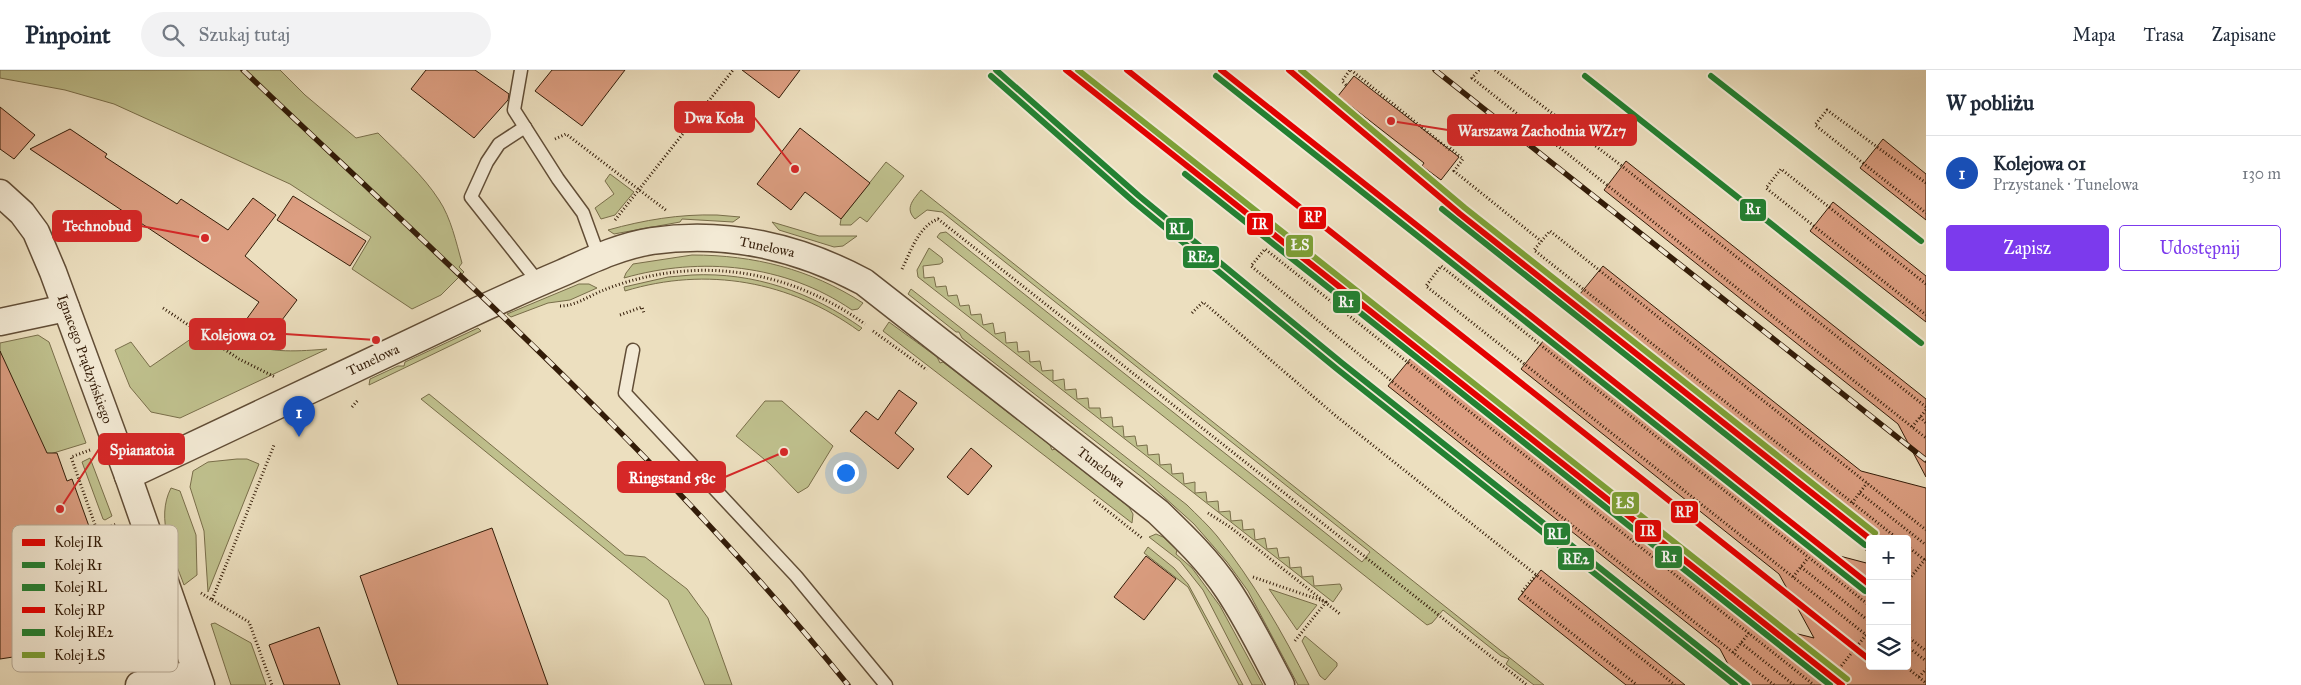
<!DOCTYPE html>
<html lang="pl">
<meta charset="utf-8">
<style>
:root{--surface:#fff;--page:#f2f2f3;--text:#1f2937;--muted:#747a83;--line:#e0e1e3;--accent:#7c3aed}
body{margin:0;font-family:"IM FELL Great Primer",serif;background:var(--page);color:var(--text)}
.controls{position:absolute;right:15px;bottom:15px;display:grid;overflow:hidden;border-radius:5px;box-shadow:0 5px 20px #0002}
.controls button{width:45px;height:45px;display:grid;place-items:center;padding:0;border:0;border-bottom:1px solid var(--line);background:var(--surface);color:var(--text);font:25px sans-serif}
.you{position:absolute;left:845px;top:402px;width:18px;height:18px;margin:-12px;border:4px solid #fff;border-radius:50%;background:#1a73e8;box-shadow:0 0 0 8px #1a73e833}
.badge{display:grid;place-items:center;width:32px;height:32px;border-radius:50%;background:var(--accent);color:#fff;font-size:16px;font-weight:700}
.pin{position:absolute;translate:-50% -41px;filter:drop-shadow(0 1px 2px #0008)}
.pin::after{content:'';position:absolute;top:26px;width:18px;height:15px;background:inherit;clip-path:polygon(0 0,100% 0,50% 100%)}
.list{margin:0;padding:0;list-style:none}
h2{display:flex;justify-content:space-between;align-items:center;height:65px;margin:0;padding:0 20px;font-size:21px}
h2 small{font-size:16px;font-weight:400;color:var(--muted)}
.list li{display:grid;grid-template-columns:32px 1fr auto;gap:15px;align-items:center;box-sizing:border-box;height:75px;padding:0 20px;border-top:1px solid var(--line)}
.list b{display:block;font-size:19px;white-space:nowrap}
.list p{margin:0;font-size:16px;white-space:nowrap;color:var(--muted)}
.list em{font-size:16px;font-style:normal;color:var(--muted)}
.actions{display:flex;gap:10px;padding:15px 20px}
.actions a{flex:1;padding:11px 0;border:1px solid var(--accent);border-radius:5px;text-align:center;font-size:18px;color:var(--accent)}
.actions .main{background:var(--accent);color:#fff}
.icon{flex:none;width:28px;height:28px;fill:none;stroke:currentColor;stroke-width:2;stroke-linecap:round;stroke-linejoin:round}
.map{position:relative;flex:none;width:1926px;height:615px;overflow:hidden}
header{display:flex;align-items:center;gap:30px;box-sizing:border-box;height:70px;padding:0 25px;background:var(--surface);border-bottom:1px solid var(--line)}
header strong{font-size:24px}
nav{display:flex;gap:28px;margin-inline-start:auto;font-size:18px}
.search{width:350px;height:45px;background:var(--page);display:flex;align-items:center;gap:12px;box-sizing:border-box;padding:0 18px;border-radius:28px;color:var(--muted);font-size:19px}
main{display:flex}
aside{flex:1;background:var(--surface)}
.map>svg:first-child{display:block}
.green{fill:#bfc08d;stroke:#796e4a}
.building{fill:#dc9e81;stroke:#331c08}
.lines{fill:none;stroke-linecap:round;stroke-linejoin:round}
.lane-casing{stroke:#614d36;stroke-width:15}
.street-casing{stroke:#614d36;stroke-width:29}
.path{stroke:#331c08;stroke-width:3;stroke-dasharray:1 2.5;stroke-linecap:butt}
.lane{stroke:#f3ead5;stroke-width:12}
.street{stroke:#f3ead5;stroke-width:26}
.rail-casing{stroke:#331c08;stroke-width:5.5}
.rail{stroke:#f3ead5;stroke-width:4;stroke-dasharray:11;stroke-linecap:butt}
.path-bridge{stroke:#331c08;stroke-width:3;stroke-dasharray:1 2.5;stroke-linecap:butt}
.rail-1-casing{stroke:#f3ead5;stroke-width:10}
.rail-2-casing{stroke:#f3ead5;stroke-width:10}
.rail-3-casing{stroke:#f3ead5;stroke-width:10}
.rail-4-casing{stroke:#f3ead5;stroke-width:10}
.rail-5-casing{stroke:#f3ead5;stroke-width:10}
.rail-6-casing{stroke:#f3ead5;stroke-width:10}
.rail-1{stroke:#e50000;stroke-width:6}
.rail-2{stroke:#238132;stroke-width:6}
.rail-3{stroke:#238132;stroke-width:6}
.rail-4{stroke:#e50000;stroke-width:6}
.rail-5{stroke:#238132;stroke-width:6}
.rail-6{stroke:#7da136;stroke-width:6}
.labels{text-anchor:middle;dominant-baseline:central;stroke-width:4;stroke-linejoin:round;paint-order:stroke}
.street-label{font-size:14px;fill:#331c08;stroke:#f3ead5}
.key{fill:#f3ead5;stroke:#b9ac98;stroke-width:1}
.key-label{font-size:14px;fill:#331c08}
.leader{fill:none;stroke:#d62828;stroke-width:2}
.callout-dot{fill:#d62828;stroke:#f3ead5;stroke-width:2}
.callout{fill:#d62828;stroke:#d62828;stroke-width:2}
.callout-label{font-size:15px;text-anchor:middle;font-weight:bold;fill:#fff}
.line-badge{stroke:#f3ead5;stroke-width:2}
.badge-label{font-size:14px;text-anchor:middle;font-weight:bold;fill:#fff}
</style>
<header>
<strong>Pinpoint</strong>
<div class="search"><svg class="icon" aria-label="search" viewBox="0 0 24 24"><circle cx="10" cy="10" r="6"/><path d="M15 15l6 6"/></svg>Szukaj tutaj</div>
<nav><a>Mapa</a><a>Trasa</a><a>Zapisane</a></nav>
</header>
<main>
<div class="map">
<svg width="1926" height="615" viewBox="0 0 1926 615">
<rect width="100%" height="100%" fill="#ecdfbf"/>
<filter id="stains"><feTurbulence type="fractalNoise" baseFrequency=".004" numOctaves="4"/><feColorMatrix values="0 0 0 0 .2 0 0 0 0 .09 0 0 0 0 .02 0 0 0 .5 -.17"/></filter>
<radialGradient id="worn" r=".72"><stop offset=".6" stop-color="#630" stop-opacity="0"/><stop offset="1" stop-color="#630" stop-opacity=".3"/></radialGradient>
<g class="green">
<path d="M0 0H280L305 25 356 68 378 63C399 84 423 105 439 130 451 148 456 172 462 193L459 197 464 202 441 225 412 239 352 199 371 167 290 114 114 34 65 20 0 8Z"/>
<path d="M886 92 904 106 867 152 860 147 851 155H840L841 149Z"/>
<path d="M610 104 634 122 615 145 601 149 595 138 614 124 605 111Z"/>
<path d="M921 120 1544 615H1534L1506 594 1509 589 1501 586 1443 540 1432 553 1427 555 937 167 940 163 946 162 1362 492 1370 482 942 142 927 140 915 149C904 138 914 129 921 120Z"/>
<path d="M717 145 740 147 733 152 682 149 680 152 614 164 608 160C644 150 679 144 717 145Z"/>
<path d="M772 152 819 166H857L843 176 834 177 779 160Z"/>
<path d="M929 178 942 188 943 192 940 194 923 196 924 208 934 207 936 217 946 216 948 226 957 225 960 236 969 235 971 245 981 244 983 255 993 253 995 264 1005 262 1006 273 1017 272 1018 282 1029 281 1030 292 1040 291 1042 301 1053 300V311L1064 309 1065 320 1076 319 1077 329 1088 328 1089 338H1100L1101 348 1112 347 1113 357 1123 356 1124 367 1135 366 1137 376 1147 375 1148 385 1159 384 1160 395 1171 394 1172 404 1183 403 1184 414 1195 412V423L1206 422 1207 432 1218 431 1219 442 1230 441 1231 451 1242 450 1243 460 1254 459 1255 470 1265 468 1267 479 1277 478 1279 488 1289 487 1290 498 1301 497 1302 507 1313 506 1314 516 1340 514 1342 519 1333 532 918 207 917 200Z"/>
<path d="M692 185C754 185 810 199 863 233L858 239 852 240C785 194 701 186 624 208L626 203 633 194Z"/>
<path d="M692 205C754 202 811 222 862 258L859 261C790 211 707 196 625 221L624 217 668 207Z"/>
<path d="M579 214H589L597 218 570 230 548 233 511 247 507 244Z"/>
<path d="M911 219 1187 435C1197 445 1208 455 1217 466 1253 511 1283 563 1309 615H1298L1248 521 1227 492 1194 454 1143 408 962 268 959 262H956L908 224Z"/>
<path d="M217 251C226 258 235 267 245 272 269 284 301 281 327 279L180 348 151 342 130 317 115 280 131 272 150 297Z"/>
<path d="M889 252 937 287 940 293 943 292 1050 375 1052 380 1055 379 1129 437 1133 444 1132 453 883 261Z"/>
<path d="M478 258 481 261 369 315 370 309 398 296H404L405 292Z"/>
<path d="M38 265 49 272 86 373 47 385 0 298V273Z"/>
<path d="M429 324 625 485 645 487 687 519 708 548 732 615H705L668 530 421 329Z"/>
<path d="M765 331H782L833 376 808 417 798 423 770 394 736 366Z"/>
<path d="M90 388 112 446 105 450 103 449 82 392Z"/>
<path d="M237 389H247L259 394 208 522 204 461 190 417 193 401 208 392Z"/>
<path d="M171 418 180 421 196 465 197 505 184 515C173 485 155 449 171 418Z"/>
<path d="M1156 464 1163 467 1177 480 1176 484 1192 498 1220 536 1263 615H1252L1203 520 1180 491 1149 467Z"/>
<path d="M1148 477 1174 498 1188 514 1243 615H1239L1188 517 1144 483Z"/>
<path d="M1269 519 1317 535 1297 560Z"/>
<path d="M215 553 251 573 266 615H231L211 554Z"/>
<path d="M1305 566 1337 593V596L1325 610 1320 606 1302 571Z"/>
</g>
<g class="building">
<path d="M426 0H475L509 24 508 30 474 68 411 19Z"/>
<path d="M552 0H625L582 56 535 21Z"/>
<path d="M742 0H800L779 28Z"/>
<path d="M1354 6 1459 87 1441 110 1422 96 1424 93 1338 26Z"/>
<path d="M0 37 35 65 14 89 0 79Z"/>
<path d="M800 58 870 113 841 149 805 122 791 140 757 114Z"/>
<path d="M70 59 107 84 105 87 177 134 181 129 228 160 253 128 276 145 245 186 297 230 261 278 245 272 235 265 259 232 30 79Z"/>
<path d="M1883 69 1926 104V150L1860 98Z"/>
<path d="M1626 91 1926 329V407L1898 354 1604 120Z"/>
<path d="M293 126 366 171 350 196 277 150Z"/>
<path d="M1833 132 1926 206V252L1810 161Z"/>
<path d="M1603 196 1861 401 1926 418V615H1739L1720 579 1388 316 1411 288 1742 550 1814 568 1779 504 1521 299 1544 270 1802 476 1870 494V596H1907V469H1870V488L1839 429 1580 224Z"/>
<path d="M0 281 47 383H57L67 411 72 409 127 562 98 573 99 576 14 592 13 587 0 589Z"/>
<path d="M899 320 917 333 895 363 914 379 898 399 850 361 866 341 878 350Z"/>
<path d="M971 378 992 396 968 425 947 407Z"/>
<path d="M492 458 548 615H398L360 506Z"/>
<path d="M1146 486 1176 509 1144 550 1114 527Z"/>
<path d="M1541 500 1685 615H1626L1518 529Z"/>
<path d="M319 557 340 615H284L269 575Z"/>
</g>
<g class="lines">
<defs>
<g id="lane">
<path d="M521 0 514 40 558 109 583 143 599 187"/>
<path d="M525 57 499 74 487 92 471 127 539 213"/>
<path d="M633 280 625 323 796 506 886 615"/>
</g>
<g id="street">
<path d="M0 123 22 143 36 162 53 202 128 406 201 615"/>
<path d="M0 252 66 238"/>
<path d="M128 406C240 354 352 300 464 247 496 232 529 217 562 203 591 190 620 176 652 171 726 160 799 177 864 212L1158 442C1183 466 1209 491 1228 520 1248 550 1264 583 1281 615"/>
<path d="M139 615 196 603"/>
</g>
</defs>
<use href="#lane" class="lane-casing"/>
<use href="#street" class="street-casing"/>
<g class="path">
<path d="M1351 0 1450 80"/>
<path d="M1479 0 1472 8 1926 368"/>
<path d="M1495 0 1618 93 1926 337"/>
<path d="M1346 15 1342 11 1350 0"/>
<path d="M555 69 566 64 667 141"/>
<path d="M1450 78 1463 89 1454 101 1541 171"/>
<path d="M1926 113 1827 40 1815 55 1926 143"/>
<path d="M615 150 733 0"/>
<path d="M902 199C911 181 918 157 938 149L1527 615"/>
<path d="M1926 214 1781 99 1766 118 1926 245"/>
<path d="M560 236C574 236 586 228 599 222 611 217 625 212 638 209 718 188 798 206 865 254"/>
<path d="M163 238 239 289 275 307"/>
<path d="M1192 243 1203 232 1336 346 1675 615"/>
<path d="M620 245 642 237 644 243"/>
<path d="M873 261 927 300"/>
<path d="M352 337 358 330"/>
<path d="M1920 347 1926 353"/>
<path d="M1912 357 1926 340"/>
<path d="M90 380 71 387 140 582"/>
<path d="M1860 423 1926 475"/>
<path d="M1094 430 1142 468"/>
<path d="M1852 433 1867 413"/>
<path d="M1208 443 1230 457 1340 544"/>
<path d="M98 461 117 454"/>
<path d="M1898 469 1534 180 1550 161 1926 460"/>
<path d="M1907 476 1926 491"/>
<path d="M1801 497 1870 552"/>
<path d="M1536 505 1521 523 1637 615"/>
<path d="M1253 507 1326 532 1294 572"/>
<path d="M1793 507 1808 488"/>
<path d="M201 523 212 530 274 375"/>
<path d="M212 530 249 552 272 615"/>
<path d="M1870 536 1441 196 1426 216 1870 568"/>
<path d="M1907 566 1926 581"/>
<path d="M1741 573 1794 615"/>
<path d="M1907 576 1926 591"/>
<path d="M1733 583 1749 563"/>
<path d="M1905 596 1926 613"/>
<path d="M1919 607 1926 599"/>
<path d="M1774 615 1443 353 1251 196 1265 179 1814 615"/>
</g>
<use href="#lane" class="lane"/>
<use href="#street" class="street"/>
<defs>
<g id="rail">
<path d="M243 0C451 198 667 391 848 615"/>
<path d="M1435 0 1926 390"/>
</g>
</defs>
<use href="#rail" class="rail-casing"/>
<use href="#rail" class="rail"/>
<g class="path-bridge">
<path d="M1907 512 1926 488"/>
<path d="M1826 615 1870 560"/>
</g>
<defs>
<g id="rail-1">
<path d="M1066 0 1842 615"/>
<path d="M1289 0 1460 144 1870 469"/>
</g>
<g id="rail-2">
<path d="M1585 6 1921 273"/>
<path d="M1711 6 1921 171"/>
<path d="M1185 104 1830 615"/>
<path d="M1442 139 1865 475"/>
</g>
<path id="rail-3" d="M996 0 1139 126 1342 293 1747 615"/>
<g id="rail-4">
<path d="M1127 0 1870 590"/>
<path d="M1221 0 1870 515"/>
</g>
<g id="rail-5">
<path d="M991 6 1134 132 1337 299 1735 615"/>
<path d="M1216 6 1865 521"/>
</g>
<g id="rail-6">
<path d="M1078 0 1847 609"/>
<path d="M1301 0 1465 138 1875 463"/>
</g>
</defs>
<use href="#rail-1" class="rail-1-casing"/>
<use href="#rail-2" class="rail-2-casing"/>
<use href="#rail-3" class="rail-3-casing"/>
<use href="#rail-4" class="rail-4-casing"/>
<use href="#rail-5" class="rail-5-casing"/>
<use href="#rail-6" class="rail-6-casing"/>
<use href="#rail-1" class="rail-1"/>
<use href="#rail-2" class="rail-2"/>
<use href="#rail-3" class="rail-3"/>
<use href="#rail-4" class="rail-4"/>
<use href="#rail-5" class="rail-5"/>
<use href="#rail-6" class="rail-6"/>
</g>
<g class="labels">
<g class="street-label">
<text transform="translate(767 177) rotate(12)">Tunelowa</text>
<text transform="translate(85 289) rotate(70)">Ignacego Prądzyńskiego</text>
<text transform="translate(373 290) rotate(-25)">Tunelowa</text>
<text transform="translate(1101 397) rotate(38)">Tunelowa</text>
</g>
</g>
<rect x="12" y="455" width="166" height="147" rx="8" class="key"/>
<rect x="22" y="469" width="23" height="7" fill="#e50000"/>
<rect x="22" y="492" width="23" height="6" fill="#238132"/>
<rect x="22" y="514" width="23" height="7" fill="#238132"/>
<rect x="22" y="537" width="23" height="6" fill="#e50000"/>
<rect x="22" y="559" width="23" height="7" fill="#238132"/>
<rect x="22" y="582" width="23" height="6" fill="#7da136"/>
<g class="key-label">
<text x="54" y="477">Kolej IR</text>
<text x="54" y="500">Kolej R1</text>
<text x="54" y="522">Kolej RL</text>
<text x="54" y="545">Kolej RP</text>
<text x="54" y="567">Kolej RE2</text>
<text x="54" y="590">Kolej ŁS</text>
</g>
<path class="leader" d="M795 99L754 47M1391 51L1448 60M205 168L141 156M376 270L285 264M60 439L99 379M784 382L725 407"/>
<g class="callout-dot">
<circle cx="795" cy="99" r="5"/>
<circle cx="1391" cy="51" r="5"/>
<circle cx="205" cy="168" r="5"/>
<circle cx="376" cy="270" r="5"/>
<circle cx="60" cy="439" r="5"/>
<circle cx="784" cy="382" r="5"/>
</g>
<g class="callout">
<rect x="675" y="32" width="79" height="30" rx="5"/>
<rect x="1448" y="45" width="188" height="30" rx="5"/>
<rect x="53" y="141" width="88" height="30" rx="5"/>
<rect x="190" y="249" width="95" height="30" rx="5"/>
<rect x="99" y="364" width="85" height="30" rx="5"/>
<rect x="618" y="392" width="107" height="30" rx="5"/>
</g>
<g class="callout-label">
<text x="714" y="53">Dwa Koła</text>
<text x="1542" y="66">Warszawa Zachodnia WZ17</text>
<text x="97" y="161">Technobud</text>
<text x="238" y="270">Kolejowa 02</text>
<text x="142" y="385">Spianatoia</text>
<text x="672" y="413">Ringstand 58c</text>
</g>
<g class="line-badge">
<rect x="1739" y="128" width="28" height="24" rx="5" fill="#238132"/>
<rect x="1298" y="136" width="29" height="24" rx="5" fill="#e50000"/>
<rect x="1246" y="142" width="28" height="24" rx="5" fill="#e50000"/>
<rect x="1165" y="147" width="29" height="24" rx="5" fill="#238132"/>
<rect x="1285" y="164" width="29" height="24" rx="5" fill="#7da136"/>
<rect x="1182" y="175" width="38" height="24" rx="5" fill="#238132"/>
<rect x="1332" y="220" width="29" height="24" rx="5" fill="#238132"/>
<rect x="1611" y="421" width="29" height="24" rx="5" fill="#7da136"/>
<rect x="1670" y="430" width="29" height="24" rx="5" fill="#e50000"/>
<rect x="1634" y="449" width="28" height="24" rx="5" fill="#e50000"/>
<rect x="1543" y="452" width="28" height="24" rx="5" fill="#238132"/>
<rect x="1654" y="475" width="29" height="24" rx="5" fill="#238132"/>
<rect x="1557" y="477" width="38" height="24" rx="5" fill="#238132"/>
</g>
<g class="badge-label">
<text x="1753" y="144">R1</text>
<text x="1313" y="152">RP</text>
<text x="1260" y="159">IR</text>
<text x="1179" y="164">RL</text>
<text x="1300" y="180">ŁS</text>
<text x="1201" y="192">RE2</text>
<text x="1346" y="237">R1</text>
<text x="1625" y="438">ŁS</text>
<text x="1684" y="447">RP</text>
<text x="1648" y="466">IR</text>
<text x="1557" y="469">RL</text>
<text x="1669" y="492">R1</text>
<text x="1576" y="494">RE2</text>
</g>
<rect width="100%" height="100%" filter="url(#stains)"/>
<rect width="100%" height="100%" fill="url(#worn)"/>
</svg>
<div class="controls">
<button>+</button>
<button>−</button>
<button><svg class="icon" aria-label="layers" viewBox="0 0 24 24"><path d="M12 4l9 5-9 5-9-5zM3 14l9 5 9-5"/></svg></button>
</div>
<div class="you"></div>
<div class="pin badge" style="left:299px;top:367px;background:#1a4fb4">1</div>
</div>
<aside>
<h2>W pobliżu<small></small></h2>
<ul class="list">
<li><span class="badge" style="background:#1a4fb4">1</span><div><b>Kolejowa 01</b><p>Przystanek · Tunelowa</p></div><em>130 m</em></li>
</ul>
<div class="actions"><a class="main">Zapisz</a><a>Udostępnij</a></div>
</aside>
</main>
